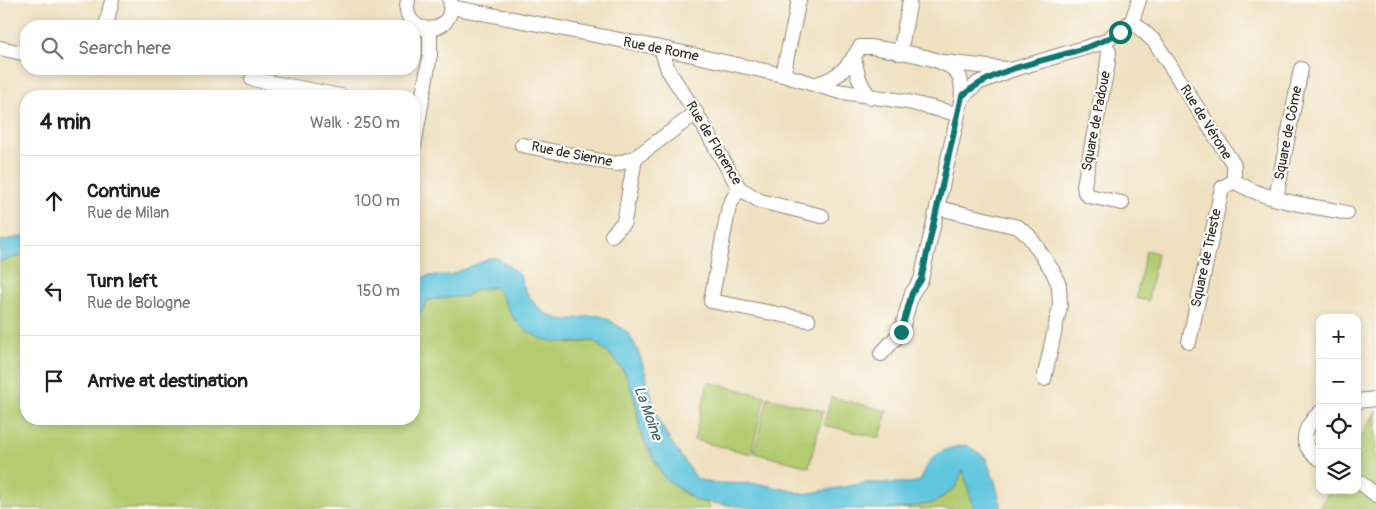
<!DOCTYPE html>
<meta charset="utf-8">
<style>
:root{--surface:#fff;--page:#f6f6f6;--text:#202124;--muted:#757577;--line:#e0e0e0}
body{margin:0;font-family:Pangolin,sans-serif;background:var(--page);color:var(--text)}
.controls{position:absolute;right:15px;bottom:15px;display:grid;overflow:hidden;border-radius:10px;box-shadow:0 2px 8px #0003}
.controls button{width:45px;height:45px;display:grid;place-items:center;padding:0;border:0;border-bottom:1px solid var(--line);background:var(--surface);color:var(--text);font:25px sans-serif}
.stop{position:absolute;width:15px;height:15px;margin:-11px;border:4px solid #0f766e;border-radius:50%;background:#fff}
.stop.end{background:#0f766e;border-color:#fff;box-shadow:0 1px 5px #0008}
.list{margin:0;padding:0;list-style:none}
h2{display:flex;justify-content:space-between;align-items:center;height:65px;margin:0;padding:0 20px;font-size:21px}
h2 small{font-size:16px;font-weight:400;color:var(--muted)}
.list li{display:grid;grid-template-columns:32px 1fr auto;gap:15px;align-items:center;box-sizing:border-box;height:90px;padding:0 20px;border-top:1px solid var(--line)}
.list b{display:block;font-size:19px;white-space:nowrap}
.list p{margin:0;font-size:16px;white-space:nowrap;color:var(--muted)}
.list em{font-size:16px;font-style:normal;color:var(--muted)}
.icon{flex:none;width:28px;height:28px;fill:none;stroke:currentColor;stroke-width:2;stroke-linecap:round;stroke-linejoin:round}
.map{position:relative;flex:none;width:1376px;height:509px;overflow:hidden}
.search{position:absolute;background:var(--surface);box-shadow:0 2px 8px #0003;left:20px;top:20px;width:400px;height:55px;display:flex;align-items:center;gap:12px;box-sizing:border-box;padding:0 18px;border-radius:20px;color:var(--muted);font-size:19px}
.panel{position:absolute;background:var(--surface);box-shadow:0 2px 8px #0003;left:20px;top:90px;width:400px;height:335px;border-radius:20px}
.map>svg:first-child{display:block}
.green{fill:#b4cb6f;stroke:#707b4d}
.water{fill:#61c6de;stroke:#467884}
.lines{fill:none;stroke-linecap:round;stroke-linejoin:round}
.minor-casing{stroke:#8d8676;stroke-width:16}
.minor{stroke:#fff;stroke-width:14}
.route{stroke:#0f766e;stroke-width:6}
.labels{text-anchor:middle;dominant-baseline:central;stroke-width:4.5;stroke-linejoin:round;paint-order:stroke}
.street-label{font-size:14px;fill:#2b2b2b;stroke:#fdfcf7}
.water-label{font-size:15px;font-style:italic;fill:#3e616a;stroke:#fdfcf7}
</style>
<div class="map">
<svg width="1376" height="509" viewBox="0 0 1376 509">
<rect width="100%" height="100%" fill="#fdfcf7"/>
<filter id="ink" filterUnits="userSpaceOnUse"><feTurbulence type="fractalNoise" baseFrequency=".02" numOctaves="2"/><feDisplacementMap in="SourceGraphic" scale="10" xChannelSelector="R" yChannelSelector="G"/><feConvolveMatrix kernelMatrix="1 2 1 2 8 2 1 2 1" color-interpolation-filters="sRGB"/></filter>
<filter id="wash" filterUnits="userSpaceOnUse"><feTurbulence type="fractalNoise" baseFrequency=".0096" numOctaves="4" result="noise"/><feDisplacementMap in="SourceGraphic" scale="20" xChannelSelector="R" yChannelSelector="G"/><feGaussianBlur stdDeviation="1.12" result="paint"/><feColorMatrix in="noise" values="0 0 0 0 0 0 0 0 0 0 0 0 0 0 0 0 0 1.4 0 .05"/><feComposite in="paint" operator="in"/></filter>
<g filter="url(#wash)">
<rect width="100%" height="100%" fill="#efe0c0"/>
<g class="green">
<path d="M1146 250 1157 253 1148 301 1136 298Z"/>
<path d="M26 254V419H414V324L428 300 466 296 475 290 496 287 515 320 570 344 593 341C605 350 617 360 625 374 636 393 635 410 640 429 647 459 676 498 707 503L710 509H0V262Z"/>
<path d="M708 382 765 396 751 454 694 440Z"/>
<path d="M768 397 823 411 809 467 754 453Z"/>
<path d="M831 397 887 411 880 438 824 425Z"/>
<path d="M1376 411V509H1319L1330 490H1357V443Z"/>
<path d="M963 469 974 509H886C919 506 951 507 963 469Z"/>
</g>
<g class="water">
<path d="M26 236V254L0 262V241Z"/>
<path d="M491 258H498L520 275C525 298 547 324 573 319 588 317 598 311 612 322 618 326 626 330 630 336 647 361 649 400 661 425 671 444 686 462 697 479L711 483 761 484 805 494 865 483H910L920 481C932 454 937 450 966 445L985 457 995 482 1002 509H974L963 470 956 487 934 503 910 507 886 509H760L697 501 664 478 640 431 637 406 625 373 611 355 593 341C564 344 537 345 516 321 508 311 504 297 495 287L475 290 466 296 428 300 414 324V282L427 276 450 275Z"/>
</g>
</g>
<g filter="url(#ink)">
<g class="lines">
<defs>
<g id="minor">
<path d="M408 0C399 37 457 39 450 0"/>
<path d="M451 7 661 48 783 75 837 91 908 102 957 114"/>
<path d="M1132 21 1155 42 1234 165V181C1267 202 1310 205 1347 213"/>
<path d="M106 26 112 0"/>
<path d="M1104 42 1109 52 1107 68 1084 185 1085 192 1089 196 1122 203"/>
<path d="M0 48 26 54"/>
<path d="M661 48 668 70 696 113 739 188 760 201 822 216"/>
<path d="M900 53 910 0"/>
<path d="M854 57C857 73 859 84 870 97"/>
<path d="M944 62 1006 69"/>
<path d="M783 75 799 0"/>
<path d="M252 79 341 96"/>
<path d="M817 84C839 78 848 67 860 47H871C891 51 947 56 958 74 962 80 962 90 962 97L921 280 912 293 901 332 881 354"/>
<path d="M962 97 978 83 1011 70 1104 42 1132 21 1139 0"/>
<path d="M414 145 430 55V29"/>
<path d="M522 145 616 164 635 158 696 113"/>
<path d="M739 188 729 206 711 301 808 320"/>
<path d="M1276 198 1301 69"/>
<path d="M939 208 1018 227 1029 236 1052 270 1059 285 1060 306 1044 379"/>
<path d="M612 235 624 222 635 158"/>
<path d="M1189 342 1222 188 1234 181"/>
<path d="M1357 401 1376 399"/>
<path d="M1320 412C1303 428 1297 445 1320 459"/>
<path d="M1357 480 1376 495"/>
</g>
</defs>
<use href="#minor" class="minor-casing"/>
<use href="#minor" class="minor"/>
</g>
</g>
<g class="lines" filter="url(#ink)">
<path class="route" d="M901 332 912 293 921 280 962 96C1006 58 1071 62 1120 32"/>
</g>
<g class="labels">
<g class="street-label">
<text transform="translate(661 49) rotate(11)">Rue de Rome</text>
<text transform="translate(1096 121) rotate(-79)">Square de Padoue</text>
<text transform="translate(1206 122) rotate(58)">Rue de Vérone</text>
<text transform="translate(1288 133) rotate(-79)">Square de Côme</text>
<text transform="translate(714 143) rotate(59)">Rue de Florence</text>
<text transform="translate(572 154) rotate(11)">Rue de Sienne</text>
<text transform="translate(1206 258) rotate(-78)">Square de Trieste</text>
</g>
<g class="water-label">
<text transform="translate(648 413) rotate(70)">La Moine</text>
</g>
</g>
</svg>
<div class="controls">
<button>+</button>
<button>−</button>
<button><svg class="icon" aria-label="locate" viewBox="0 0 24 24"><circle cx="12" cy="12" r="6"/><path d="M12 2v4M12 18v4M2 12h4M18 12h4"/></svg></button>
<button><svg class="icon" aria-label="layers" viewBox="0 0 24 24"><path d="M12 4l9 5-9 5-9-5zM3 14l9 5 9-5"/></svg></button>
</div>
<div class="stop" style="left:1120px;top:32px"></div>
<div class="stop end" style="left:901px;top:332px"></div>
<div class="search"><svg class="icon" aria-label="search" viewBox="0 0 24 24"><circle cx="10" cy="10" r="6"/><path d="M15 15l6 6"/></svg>Search here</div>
<section class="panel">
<h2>4 min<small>Walk · 250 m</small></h2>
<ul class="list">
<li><svg class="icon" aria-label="ahead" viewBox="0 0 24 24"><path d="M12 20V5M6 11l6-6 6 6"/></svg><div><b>Continue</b><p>Rue de Milan</p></div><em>100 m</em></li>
<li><svg class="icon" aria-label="left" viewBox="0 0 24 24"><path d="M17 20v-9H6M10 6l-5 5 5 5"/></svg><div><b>Turn left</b><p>Rue de Bologne</p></div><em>150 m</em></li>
<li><svg class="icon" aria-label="arrive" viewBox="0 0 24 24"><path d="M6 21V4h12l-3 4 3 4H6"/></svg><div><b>Arrive at destination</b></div></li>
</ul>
</section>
</div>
